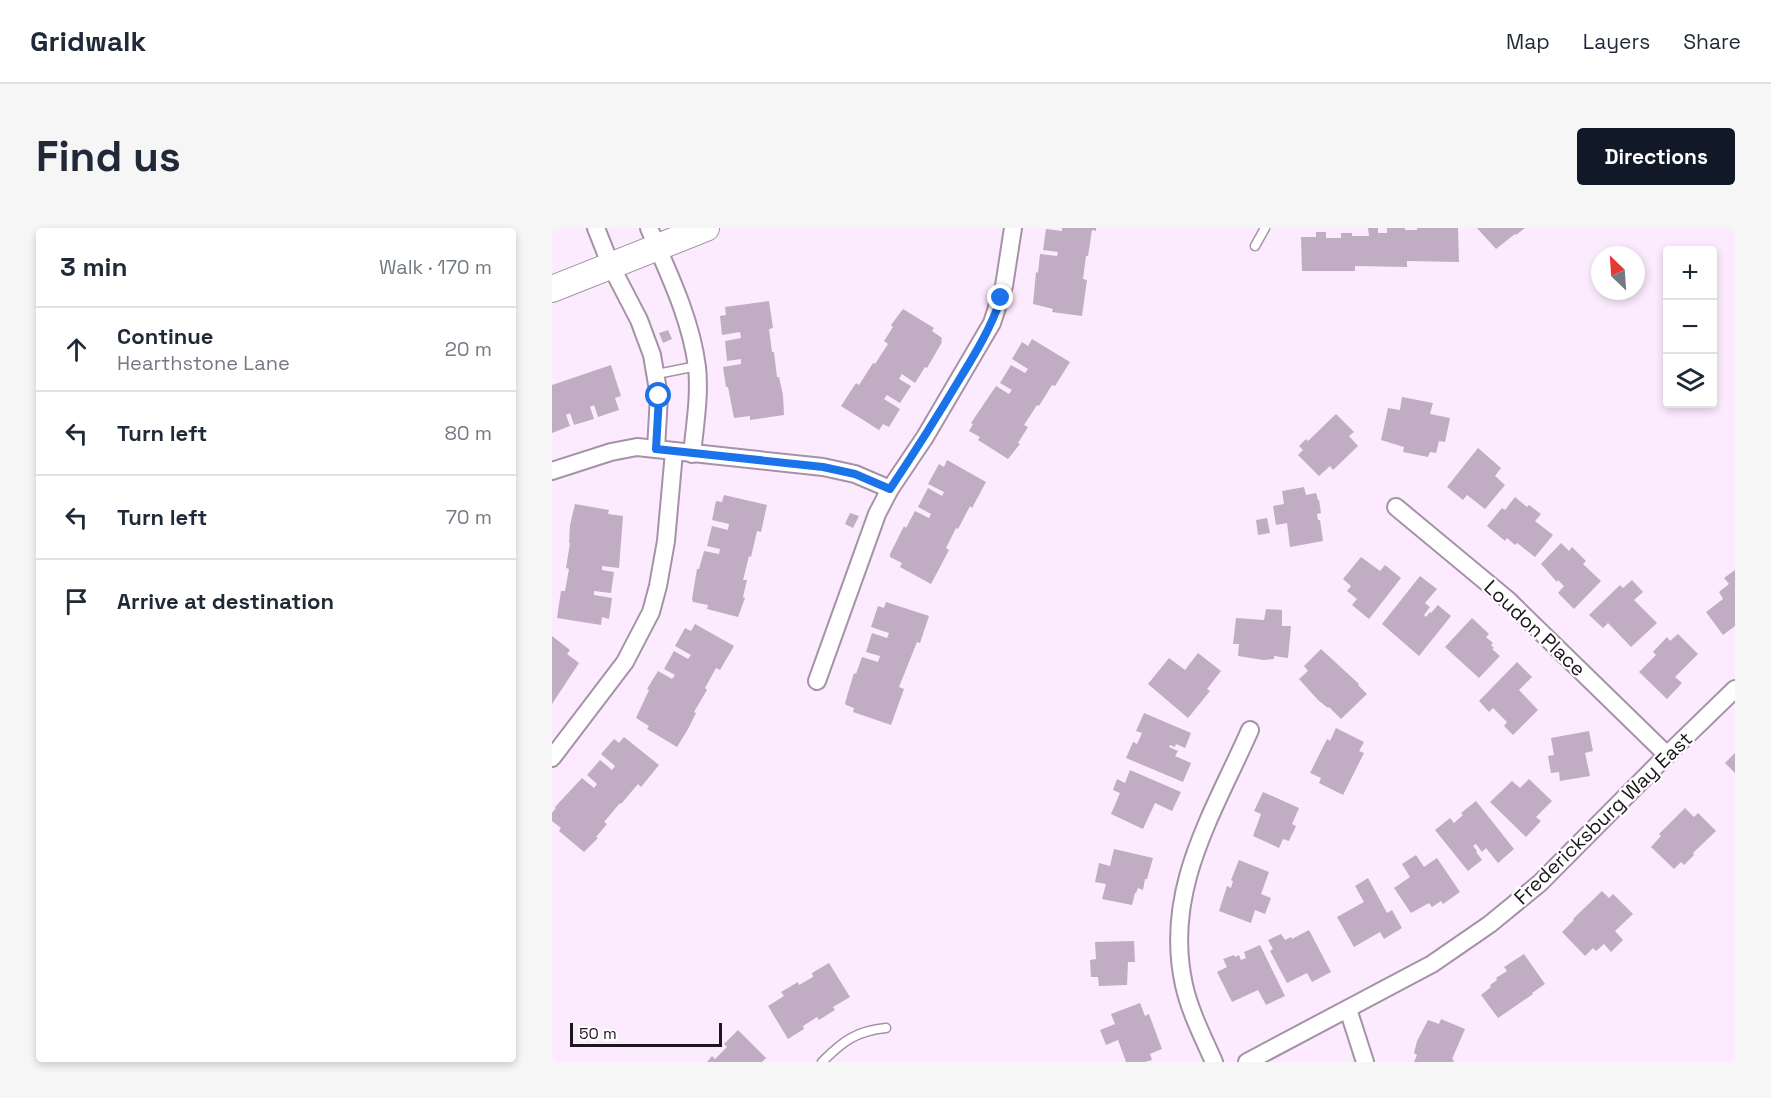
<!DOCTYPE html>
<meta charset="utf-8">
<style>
:root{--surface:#fff;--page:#f6f6f7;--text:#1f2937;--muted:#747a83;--line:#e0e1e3;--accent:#111827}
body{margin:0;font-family:"Space Grotesk",sans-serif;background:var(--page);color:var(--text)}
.controls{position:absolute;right:18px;top:18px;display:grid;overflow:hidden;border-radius:6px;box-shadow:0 3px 9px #0003}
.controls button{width:54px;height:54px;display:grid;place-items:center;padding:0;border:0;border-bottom:2px solid var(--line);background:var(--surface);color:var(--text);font:30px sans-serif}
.compass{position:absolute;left:1039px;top:18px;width:54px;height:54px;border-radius:50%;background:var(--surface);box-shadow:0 3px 9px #0003;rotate:335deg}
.scale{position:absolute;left:18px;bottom:15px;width:152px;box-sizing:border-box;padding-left:6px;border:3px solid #1e161e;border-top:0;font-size:16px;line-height:21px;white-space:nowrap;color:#1e161e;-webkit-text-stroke:4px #fff;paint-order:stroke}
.stop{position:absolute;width:18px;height:18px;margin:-14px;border:4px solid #1a73e8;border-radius:50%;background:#fff}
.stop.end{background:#1a73e8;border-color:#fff;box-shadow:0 2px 6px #0008}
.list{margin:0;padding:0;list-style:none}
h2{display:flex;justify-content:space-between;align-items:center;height:78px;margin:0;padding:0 24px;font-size:26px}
h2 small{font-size:20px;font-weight:400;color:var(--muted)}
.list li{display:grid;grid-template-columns:39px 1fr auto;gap:18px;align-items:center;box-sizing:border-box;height:84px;padding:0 24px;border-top:2px solid var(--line)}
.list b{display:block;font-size:22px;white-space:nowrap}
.list p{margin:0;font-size:20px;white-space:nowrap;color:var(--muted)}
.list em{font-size:20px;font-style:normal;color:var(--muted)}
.icon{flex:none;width:33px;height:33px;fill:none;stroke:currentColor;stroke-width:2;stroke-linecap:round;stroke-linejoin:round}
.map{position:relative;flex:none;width:1183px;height:834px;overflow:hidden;border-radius:6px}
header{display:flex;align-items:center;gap:36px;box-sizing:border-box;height:84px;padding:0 30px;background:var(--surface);border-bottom:2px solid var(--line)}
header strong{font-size:28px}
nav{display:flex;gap:33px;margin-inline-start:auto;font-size:21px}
.intro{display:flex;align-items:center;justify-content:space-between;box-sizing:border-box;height:144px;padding:0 36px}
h1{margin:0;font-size:42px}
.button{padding:15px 27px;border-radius:6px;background:var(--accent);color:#fff;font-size:21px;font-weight:700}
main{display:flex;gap:36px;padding:0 36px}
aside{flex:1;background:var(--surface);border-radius:6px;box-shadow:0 3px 9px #0003}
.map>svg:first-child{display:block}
.building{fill:#c0acc3}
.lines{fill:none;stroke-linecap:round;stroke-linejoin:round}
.lane-casing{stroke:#a692a8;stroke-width:11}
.street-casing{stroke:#a692a8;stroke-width:20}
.primary-casing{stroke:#a692a8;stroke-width:28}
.lane{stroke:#fff;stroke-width:8}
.street{stroke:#fff;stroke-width:16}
.primary{stroke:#fff;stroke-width:26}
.route{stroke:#1a73e8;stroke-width:8}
.labels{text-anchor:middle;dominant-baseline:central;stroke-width:4.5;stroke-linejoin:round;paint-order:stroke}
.street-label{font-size:20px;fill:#1e161e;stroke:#fff}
</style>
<header>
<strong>Gridwalk</strong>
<nav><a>Map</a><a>Layers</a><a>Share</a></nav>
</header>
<div class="intro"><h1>Find us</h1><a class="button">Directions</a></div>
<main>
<aside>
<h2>3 min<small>Walk · 170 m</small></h2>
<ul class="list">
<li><svg class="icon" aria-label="ahead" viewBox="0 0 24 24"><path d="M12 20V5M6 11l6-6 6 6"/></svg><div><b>Continue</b><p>Hearthstone Lane</p></div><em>20 m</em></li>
<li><svg class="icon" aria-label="left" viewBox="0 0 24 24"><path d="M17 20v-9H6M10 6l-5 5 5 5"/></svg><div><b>Turn left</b></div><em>80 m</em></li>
<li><svg class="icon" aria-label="left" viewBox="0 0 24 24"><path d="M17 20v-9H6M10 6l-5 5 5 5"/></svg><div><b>Turn left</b></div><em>70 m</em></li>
<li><svg class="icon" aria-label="arrive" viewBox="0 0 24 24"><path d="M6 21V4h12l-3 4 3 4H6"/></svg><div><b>Arrive at destination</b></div></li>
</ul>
</aside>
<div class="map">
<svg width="1183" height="834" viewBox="0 0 1183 834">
<rect width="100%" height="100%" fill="#fcebfe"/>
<g class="building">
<path d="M510 0H544V3L540 2 536 28H534L531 51 535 52 530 88 500 84 501 81 481 76 484 44 486 45 488 26 505 28 506 24 491 22 494 1 510 3Z"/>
<path d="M816 0H826V5H835V0H853V2H865V0H906L907 34 855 33V39L803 38V43H750L749 9H764V4H774V10H789V5H800V8H817Z"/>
<path d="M925 0H973L964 7 963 6 944 21Z"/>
<path d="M217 73 221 100 217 101 220 124H222L225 149H227L231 167 232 187 198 192V188L182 190 176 159H174L171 139 189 136V131L175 133 173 113 189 110 188 104 170 107 168 88 174 87 173 79Z"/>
<path d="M351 81 382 100 380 103 390 110 389 113 390 114 375 140 373 139 363 155 350 146 347 151 359 158 348 175 335 167 332 171 348 181 337 199 331 196 327 202 289 178 304 155 307 157 321 135 323 136 336 116 332 113 341 99 339 97Z"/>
<path d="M116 102 120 111 111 115 107 105Z"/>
<path d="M480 111 518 134 503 158 500 157 487 178 485 177 472 197 476 199 466 215 468 216 456 231 426 212 428 209 417 203 421 196 419 195 444 158 457 166 460 162 448 155 459 137 473 145 476 141 460 131 470 114 476 118Z"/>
<path d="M59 137 69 168 63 170 67 182 46 189 42 177 38 179 42 191 22 197 18 185 14 187 18 198 0 205V157Z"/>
<path d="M850 169 881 175 878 186 898 190 893 214 887 213 884 225 878 224 876 229 851 224 852 219 829 212 836 180 848 182Z"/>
<path d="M784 186 802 204 797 208 806 218 781 242 778 238 767 248 746 227 751 222 747 218 754 211 756 213Z"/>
<path d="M926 220 949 240 943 248 953 257 933 281 915 267 911 272 895 259Z"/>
<path d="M395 232 434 254 420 280 418 278 406 301 404 300 394 320 397 322 379 356 348 339 350 335 338 329V326L352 298 354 300 363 283 377 290 379 286 366 279 376 260 390 268 392 264 376 256 387 236 392 239Z"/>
<path d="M752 259 754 267 764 265 766 272H767L769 285 765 286 766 292H768L771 313 738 319 735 295 724 297 721 278 732 276 730 263Z"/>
<path d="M172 267 215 277 209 304 205 303 199 329 197 328 191 352H195L191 369 193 370 186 389 155 381 156 377 141 374 140 371 145 341H147L152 323 167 326 168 321 155 318 160 298 176 302 177 296 160 292 164 273 170 274Z"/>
<path d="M963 269 975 279 977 277 989 286 983 293 1001 307 983 329 965 315 963 317 955 310 953 313 935 298 950 280 953 282Z"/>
<path d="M23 276 57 282 56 286 71 288 67 340 50 338V342L62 344 59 365 42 363V367L60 370 57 391 50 389 49 397 5 390 9 363H13L17 341 14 340 18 315H17L18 297Z"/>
<path d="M298 285 307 288 301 300 293 296Z"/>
<path d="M715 290 718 305 706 307 704 292Z"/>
<path d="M1009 315 1017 323 1020 319 1034 333 1031 336 1049 353 1022 381 1006 365 1012 358 1006 352 1005 354 989 336Z"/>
<path d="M809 329 828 343 833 337 849 350 817 391 800 377 805 371 795 363 799 358 791 351Z"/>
<path d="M1183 342V398L1171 407 1154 384 1171 371 1167 364 1177 356 1172 350Z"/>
<path d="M868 348 885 361 873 375 878 379 872 387 874 389 878 384 879 385 886 377 899 388 867 428 830 396Z"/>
<path d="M1080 352 1091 364 1082 372 1105 395 1079 419 1056 395 1051 400 1037 387 1068 357 1071 360Z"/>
<path d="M334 374 377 388 368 415 365 414 347 459 352 461 339 497 301 484 302 480 294 477 293 475 302 445 304 446 310 429 326 434 328 428 314 424 320 405 335 410 337 405 319 399 326 378 332 380Z"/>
<path d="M714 381 730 382V398H739L736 430 722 428V431L711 432 686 428 687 416H681L684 390 712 392Z"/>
<path d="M920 390 937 406 934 409 941 415 939 417 942 420 940 421 948 428 927 450 893 419Z"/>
<path d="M143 396 182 418 168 442 164 440 153 460 155 462 142 484 144 485 136 501 125 519 95 501 97 498 84 490 97 462 95 461 106 443 120 451 123 447 112 441 122 423 136 431 139 427 123 418 133 400 139 403Z"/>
<path d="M1126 406 1146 426 1123 449 1130 455 1115 471 1087 444 1104 427 1101 424 1115 409 1118 413Z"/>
<path d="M0 408 18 422 15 426 27 435 0 476Z"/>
<path d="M769 421 807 456 806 457 815 466 789 491 777 479 776 480 766 472 747 451 756 443 752 438Z"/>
<path d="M646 425 669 443 655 461 658 463 636 490 596 456 617 430 633 442Z"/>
<path d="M965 434 980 449 967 462 986 482 961 507 952 498 955 494 941 480 937 484 927 473Z"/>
<path d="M592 485 639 505 633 520 624 516 623 519 618 517 617 519 626 523 623 528 639 535 631 554 574 530 581 514 585 516 590 505 584 503Z"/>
<path d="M784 500 812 514 807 523 812 525 791 567 767 555 769 550 758 545 775 511 778 513Z"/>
<path d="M1037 503 1041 523 1033 525 1038 548 1008 553 1007 544 999 545 996 528 1002 527 999 510Z"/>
<path d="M72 509 107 537 89 559 86 556 69 576 68 575 52 594 55 596 44 609 46 610 32 624 7 603 9 600 0 593V585L4 580 3 579 30 550 42 560 45 556 35 547 48 532 60 542 63 538 49 526 62 511 67 515Z"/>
<path d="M1183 525V545L1173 535Z"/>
<path d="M578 542 629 564 620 583 603 575 591 601 559 586 568 565 561 562 565 551 573 555Z"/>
<path d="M977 551 1000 573 984 589 989 593 974 609 938 574 960 553 968 560Z"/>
<path d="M711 564 747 580 740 596 744 598 737 613 731 611 727 620 701 608 709 586 702 583Z"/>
<path d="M924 573 962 621 946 635 934 620 930 624 924 616 921 618 925 623 924 624 930 632 916 643 883 602 898 590 902 595 911 587 909 585Z"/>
<path d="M1133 580 1142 589 1146 585 1164 603 1141 625 1142 627 1132 637 1129 634 1122 641 1099 619 1109 608 1107 606Z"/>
<path d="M562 621 601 630 595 651H593L591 662 586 660 584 665H583L580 677 550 671 554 656 543 654 547 635 558 638Z"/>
<path d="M864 627 872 639 885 630 908 664 891 676 889 673 880 679 877 675 859 685 842 660 858 649 850 636Z"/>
<path d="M687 632 717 644 709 666 719 670 713 686 703 682 699 695 667 683 675 658 679 660 681 653 679 652Z"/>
<path d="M816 650 835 685 840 682 850 700 832 711 828 704 802 719 785 689 812 674 803 658Z"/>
<path d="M1050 663 1057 670 1061 666 1081 686 1063 703 1071 712 1059 724 1052 716 1044 723 1041 720 1033 728 1010 704 1022 692 1021 691Z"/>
<path d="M757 702 779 744 760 754 755 745 735 755 718 723 721 721 716 712 729 706 733 712 739 709 740 711Z"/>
<path d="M582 713 583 734H576L575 757 547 758 546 749H539L538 732 544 731 543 714Z"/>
<path d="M708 717 733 768 714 777 706 762 680 774 665 744 675 739 671 731 682 727 683 729 687 727 689 732 694 730 692 724Z"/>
<path d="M972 726 993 756 980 765 981 766 946 790 929 767 939 759 938 757 945 752 944 750 955 743 952 739Z"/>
<path d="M277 735 298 769 281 779 283 782 267 792 265 789 251 798 252 801 236 811 216 778 232 768 229 764 246 754 247 757 261 749 260 745Z"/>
<path d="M588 775 593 788 597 786 610 821 598 826 600 832 593 834H574L566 812 554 817 548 802 563 796 559 786Z"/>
<path d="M889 791 913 801 900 831 902 832 901 834H862L865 827 862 825 865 813 876 792 887 796Z"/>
<path d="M186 802 214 830 210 834H155L160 828 163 831 175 819 172 816Z"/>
</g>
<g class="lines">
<defs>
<g id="lane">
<path d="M703 18 713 0"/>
<path d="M105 146 145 138"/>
<path d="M270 834C291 813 304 803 334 800"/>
</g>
<g id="street">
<path d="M44 0 59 38 87 92 100 127 107 168 104 221"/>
<path d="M97 0C116 44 139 91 145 139 148 167 143 197 140 226"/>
<path d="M0 243 59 224 85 219 271 239 303 246 338 261"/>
<path d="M844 279 956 372 1115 527"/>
<path d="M265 453 325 286 338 261 373 209 440 95 452 58 461 0"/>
<path d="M0 530 73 434 99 384 106 358 114 313 122 224"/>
<path d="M796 781 813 834"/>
<path d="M662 834C651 809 638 784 632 757 611 662 661 586 698 502"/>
<path d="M695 834 880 736 938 696 988 655 1115 527 1183 461"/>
</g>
<path id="primary" d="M0 61 154 0"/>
</defs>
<use href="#lane" class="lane-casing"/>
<use href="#street" class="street-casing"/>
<use href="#primary" class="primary-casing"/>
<use href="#lane" class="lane"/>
<use href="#street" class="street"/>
<use href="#primary" class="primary"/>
</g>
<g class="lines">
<path class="route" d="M107 168 104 221 271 239 303 246 338 261C362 225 385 189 407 152 423 126 439 100 449 70"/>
</g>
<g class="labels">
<g class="street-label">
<text transform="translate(983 400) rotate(43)">Loudon Place</text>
<text transform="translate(1051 590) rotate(-44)">Fredericksburg Way East</text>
</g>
</g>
</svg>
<div class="controls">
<button>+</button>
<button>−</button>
<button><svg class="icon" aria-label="layers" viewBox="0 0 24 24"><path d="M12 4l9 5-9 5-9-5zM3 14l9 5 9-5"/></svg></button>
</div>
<svg class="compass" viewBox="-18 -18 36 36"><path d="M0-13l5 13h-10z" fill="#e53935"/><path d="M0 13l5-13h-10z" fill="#747a83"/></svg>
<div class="scale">50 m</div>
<div class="stop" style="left:107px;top:168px"></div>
<div class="stop end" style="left:449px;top:70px"></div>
</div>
</main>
